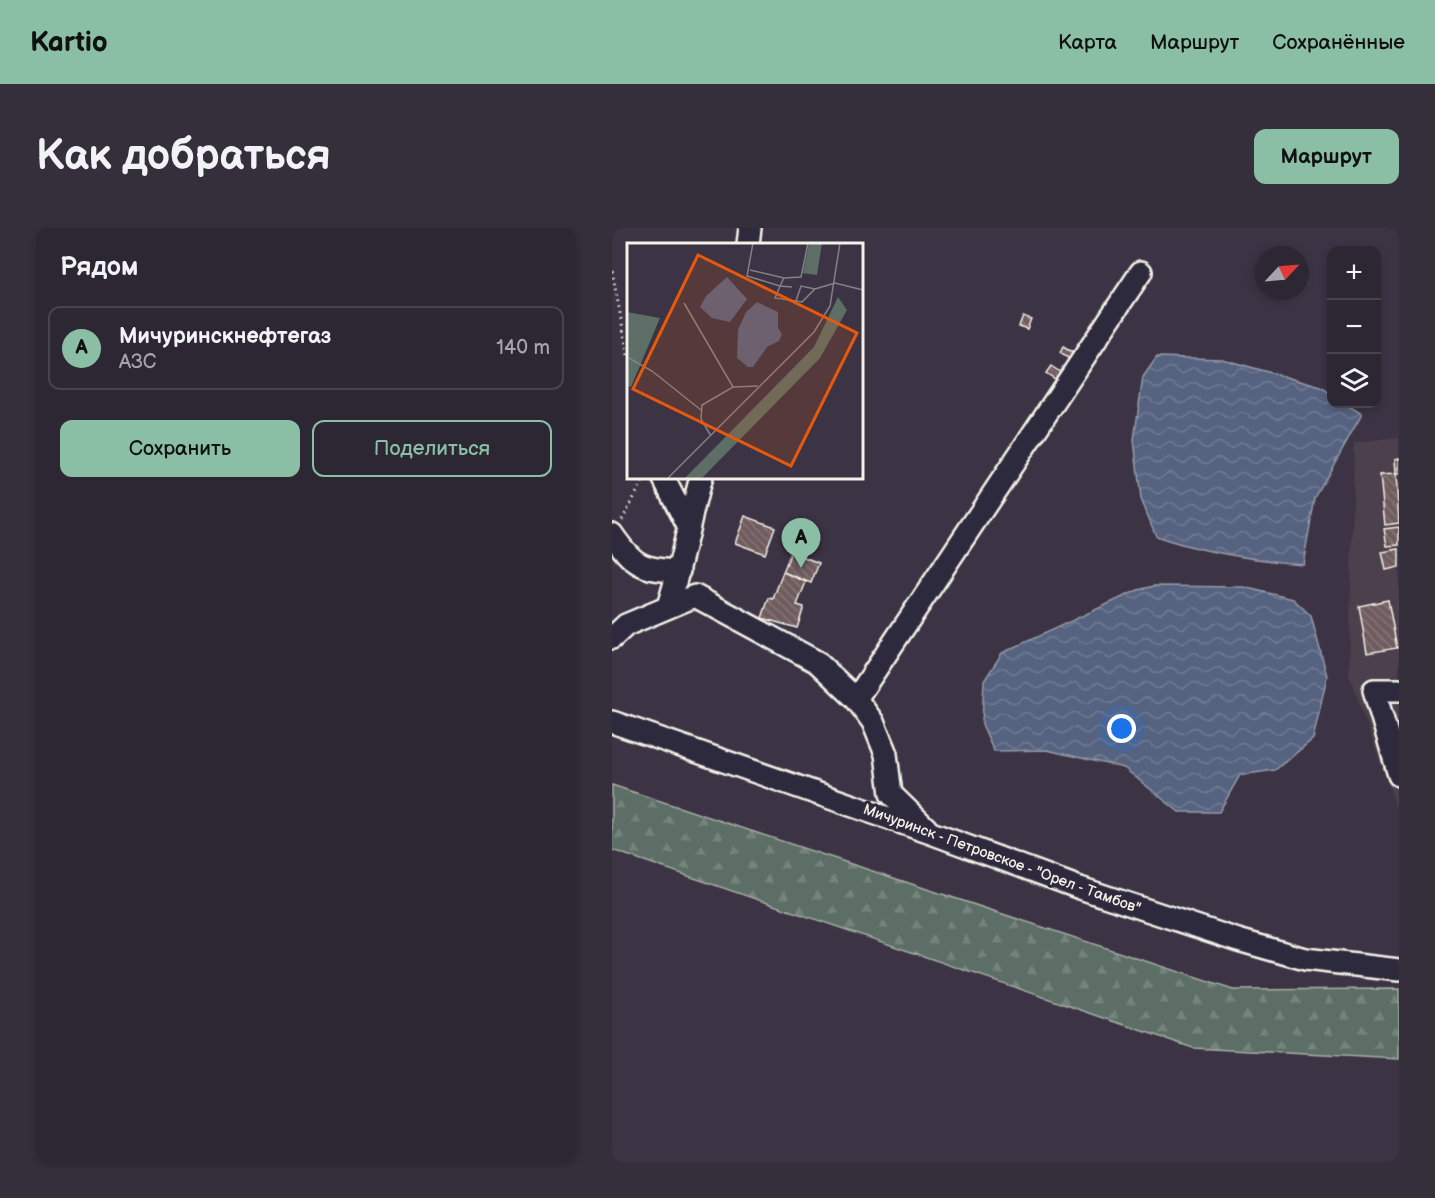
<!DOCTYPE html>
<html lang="ru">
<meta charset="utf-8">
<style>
:root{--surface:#2d2733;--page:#352f3b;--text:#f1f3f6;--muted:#a7a5ac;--line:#48444e;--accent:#8abfa5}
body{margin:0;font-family:"Balsamiq Sans",sans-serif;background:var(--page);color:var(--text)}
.controls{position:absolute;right:18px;top:18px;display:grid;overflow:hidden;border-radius:12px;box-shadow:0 3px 9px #0003}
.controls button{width:54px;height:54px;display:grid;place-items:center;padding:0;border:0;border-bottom:2px solid var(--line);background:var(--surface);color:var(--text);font:30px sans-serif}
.compass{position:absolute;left:643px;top:18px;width:54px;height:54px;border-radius:50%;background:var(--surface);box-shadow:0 3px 9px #0003;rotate:64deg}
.you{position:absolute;left:510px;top:501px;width:21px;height:21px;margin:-15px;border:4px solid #fff;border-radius:50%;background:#1a73e8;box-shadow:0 0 0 9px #1a73e833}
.badge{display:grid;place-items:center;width:39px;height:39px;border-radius:50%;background:var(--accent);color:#111;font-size:20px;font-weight:700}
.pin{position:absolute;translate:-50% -50px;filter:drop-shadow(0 2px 3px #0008)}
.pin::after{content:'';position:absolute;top:32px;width:21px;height:18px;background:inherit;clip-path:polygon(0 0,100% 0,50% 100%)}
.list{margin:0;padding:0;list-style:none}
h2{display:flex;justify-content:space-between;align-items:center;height:78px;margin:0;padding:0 24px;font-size:26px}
h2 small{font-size:20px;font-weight:400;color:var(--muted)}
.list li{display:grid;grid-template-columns:39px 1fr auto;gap:18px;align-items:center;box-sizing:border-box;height:84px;margin:0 12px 12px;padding:0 12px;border:2px solid var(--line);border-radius:12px}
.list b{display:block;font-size:22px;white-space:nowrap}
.list p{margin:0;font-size:20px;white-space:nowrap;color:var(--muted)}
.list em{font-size:20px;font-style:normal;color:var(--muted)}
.actions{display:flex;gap:12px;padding:18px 24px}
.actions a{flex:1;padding:14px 0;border:2px solid var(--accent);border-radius:12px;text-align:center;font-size:21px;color:var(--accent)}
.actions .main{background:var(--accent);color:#111}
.icon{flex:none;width:33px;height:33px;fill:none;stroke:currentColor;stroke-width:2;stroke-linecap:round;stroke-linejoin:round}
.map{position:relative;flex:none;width:787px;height:934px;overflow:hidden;border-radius:12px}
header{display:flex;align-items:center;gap:36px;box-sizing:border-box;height:84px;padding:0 30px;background:var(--accent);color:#111}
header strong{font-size:28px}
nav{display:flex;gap:33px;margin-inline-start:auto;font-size:21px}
.intro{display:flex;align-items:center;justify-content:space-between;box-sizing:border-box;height:144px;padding:0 36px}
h1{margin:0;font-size:42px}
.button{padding:15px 27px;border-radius:12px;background:var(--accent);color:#111;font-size:21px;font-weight:700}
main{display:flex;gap:36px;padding:0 36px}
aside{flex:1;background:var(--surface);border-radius:12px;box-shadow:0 3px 9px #0003}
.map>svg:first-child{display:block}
.built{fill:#4c404c}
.forest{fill:url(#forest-firs);stroke:#a8b0a7;stroke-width:1.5}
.water{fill:url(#water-waves);stroke:#969caa;stroke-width:1.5}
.building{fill:url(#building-back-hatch);stroke:#f4f1e8;stroke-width:1.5}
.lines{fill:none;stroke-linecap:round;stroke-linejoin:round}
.minor-casing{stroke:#f4f1e8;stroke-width:26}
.path{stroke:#f4f1e8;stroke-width:3;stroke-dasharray:1.5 4.5;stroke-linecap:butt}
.minor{stroke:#2f2a3d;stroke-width:21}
.labels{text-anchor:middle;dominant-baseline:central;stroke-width:6;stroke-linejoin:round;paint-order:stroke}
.street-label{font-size:15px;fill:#f4f1e8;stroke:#2f2a3d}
.inset-road{fill:none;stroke:#868086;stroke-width:1.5}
.view{fill:#e8590c;fill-opacity:0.15;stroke:#e8590c;stroke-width:3}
.inset-edge{fill:none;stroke:#f4f1e8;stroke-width:3}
</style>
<header>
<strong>Kartio</strong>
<nav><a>Карта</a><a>Маршрут</a><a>Сохранённые</a></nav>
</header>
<div class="intro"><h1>Как добраться</h1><a class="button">Маршрут</a></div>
<main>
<aside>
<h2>Рядом<small></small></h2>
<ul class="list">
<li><span class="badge">A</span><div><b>Мичуринскнефтегаз</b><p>АЗС</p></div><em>140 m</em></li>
</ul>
<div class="actions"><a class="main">Сохранить</a><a>Поделиться</a></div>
</aside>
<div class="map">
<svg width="787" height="934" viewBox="0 0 787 934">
<defs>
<pattern id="forest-firs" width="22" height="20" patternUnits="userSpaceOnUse" patternTransform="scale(1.5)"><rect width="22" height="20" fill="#5c6e66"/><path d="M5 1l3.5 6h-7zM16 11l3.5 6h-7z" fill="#74837c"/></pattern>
<pattern id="water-waves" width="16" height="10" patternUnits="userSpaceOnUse" patternTransform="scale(1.5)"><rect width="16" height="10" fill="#576380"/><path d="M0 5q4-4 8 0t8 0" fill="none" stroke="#707a92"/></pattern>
<pattern id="building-back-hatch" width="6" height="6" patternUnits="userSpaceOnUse" patternTransform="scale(1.5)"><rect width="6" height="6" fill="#705c5e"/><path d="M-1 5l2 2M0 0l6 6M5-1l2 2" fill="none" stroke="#857475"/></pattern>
</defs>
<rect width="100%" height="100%" fill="#3c3444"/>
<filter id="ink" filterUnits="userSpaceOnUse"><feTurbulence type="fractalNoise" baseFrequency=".0167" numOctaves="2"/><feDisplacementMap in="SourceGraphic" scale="12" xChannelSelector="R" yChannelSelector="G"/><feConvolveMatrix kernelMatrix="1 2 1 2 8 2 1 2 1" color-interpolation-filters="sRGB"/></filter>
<g filter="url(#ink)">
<path class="built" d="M787 210V587L737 446 742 215Z"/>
<path class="forest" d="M0 557 621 762 787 761V831L581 820 0 622Z"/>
<g class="water">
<path d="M545 129 610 131 709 159 719 166 720 176H734L750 186 703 270 691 336C641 332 592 325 544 308L529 271 522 212 531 149Z"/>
<path d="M542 358 631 359 681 371 699 388 715 448 701 511 663 542 628 547 607 584H567L512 540 435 522 382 523 370 496 372 453 390 425 526 362Z"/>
</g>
<g class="building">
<path d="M411 88 419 91 415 101 407 98Z"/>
<path d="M451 119 465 127 462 134 448 125Z"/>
<path d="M439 138 454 148 449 155 434 145Z"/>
<path d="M787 230V246H784L783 231Z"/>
<path d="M784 246 787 295 773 297 768 247Z"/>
<path d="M133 288 163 299 153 326 123 315Z"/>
<path d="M787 299V317L775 318 772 301Z"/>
<path d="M787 321V339L774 342 770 324Z"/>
<path d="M179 324 207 335 199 355 171 344Z"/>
<path d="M171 344 194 354 185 377 192 379 185 400 150 390 157 370 161 371Z"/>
<path d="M776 372 785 420 755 425 747 378Z"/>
</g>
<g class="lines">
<defs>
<g id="minor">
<path d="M136 16 138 0"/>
<path d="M51 249 75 296"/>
<path d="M0 306C21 337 30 342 67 343"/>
<path d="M56 378C70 336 77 292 89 249"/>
<path d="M0 410 14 397 83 368 205 434 244 471 261 494 274 526 279 566 314 600"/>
<path d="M787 462H762L787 547"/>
<path d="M244 471 529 44"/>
<path d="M0 494 319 605 468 660 626 712 693 731 787 742"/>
</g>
</defs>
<use href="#minor" class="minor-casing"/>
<g class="path">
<path d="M0 43 16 127"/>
<path d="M10 292 32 251"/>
</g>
<use href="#minor" class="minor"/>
</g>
</g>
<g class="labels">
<g class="street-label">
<text transform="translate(390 631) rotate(20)">Мичуринск - Петровское - "Орел - Тамбов"</text>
</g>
</g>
<g transform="translate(15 15)">
<rect width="236" height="236" fill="#3c3444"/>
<path d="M182 0H195L190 32 176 30Z" fill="#5c6e66"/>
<path d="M211 54 220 67 193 115 75 235H58L187 104Z" fill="#5c6e66"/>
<path d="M0 69 33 75 4 144 0 143Z" fill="#5c6e66"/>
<path d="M100 34 120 56 103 79 85 75 73 64 79 53ZM130 59 151 69V85L155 91 152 98 140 104 126 124H121L110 115 111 87 119 69Z" fill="#576380"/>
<path class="inset-road" d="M126 0 120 33 153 43 148 55 175 59 188 46 208 40 236 47M123 27 157 35M165 44 153 43 157 35 174 34 181 0M169 58 174 43 188 46M57 60 106 144M0 114 25 128 74 167M84 193 74 176 75 162 106 144 131 143M41 235 187 89 203 63 213 0"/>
<path class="view" d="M71 12 230 90 164 223 6 146Z"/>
<rect width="236" height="236" class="inset-edge"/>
</g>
</svg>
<div class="controls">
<button>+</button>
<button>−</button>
<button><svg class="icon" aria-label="layers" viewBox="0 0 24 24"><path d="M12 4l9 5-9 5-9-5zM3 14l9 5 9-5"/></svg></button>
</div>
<svg class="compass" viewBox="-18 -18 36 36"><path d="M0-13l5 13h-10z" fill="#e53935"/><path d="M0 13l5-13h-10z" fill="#a7a5ac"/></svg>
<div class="you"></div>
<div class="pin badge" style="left:189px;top:340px">A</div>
</div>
</main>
